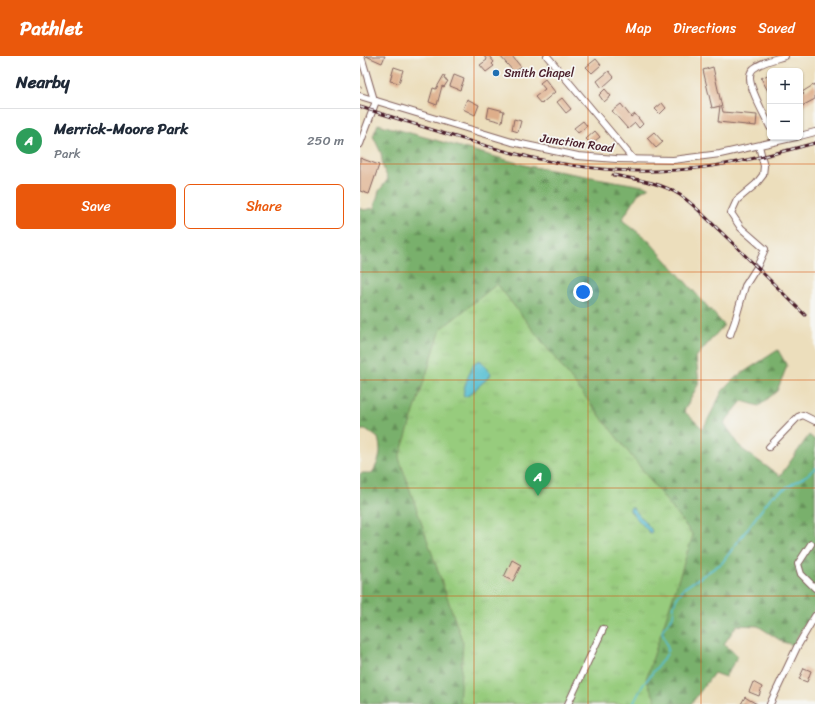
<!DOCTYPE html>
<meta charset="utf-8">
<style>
:root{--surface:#fff;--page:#f2f2f3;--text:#1f2937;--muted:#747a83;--line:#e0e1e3;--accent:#ea580c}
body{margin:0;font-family:Sriracha,sans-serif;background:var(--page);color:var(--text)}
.controls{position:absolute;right:12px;top:12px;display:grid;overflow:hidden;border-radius:6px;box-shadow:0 1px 3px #0004}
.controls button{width:36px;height:36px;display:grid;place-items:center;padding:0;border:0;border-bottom:1px solid var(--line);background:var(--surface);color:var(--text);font:20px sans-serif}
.you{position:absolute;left:223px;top:236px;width:14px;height:14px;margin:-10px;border:3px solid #fff;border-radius:50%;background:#1a73e8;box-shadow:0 0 0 6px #1a73e833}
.badge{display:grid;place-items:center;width:26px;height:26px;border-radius:50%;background:var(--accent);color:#fff;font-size:13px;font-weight:700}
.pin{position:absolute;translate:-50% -33px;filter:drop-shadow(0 1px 2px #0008)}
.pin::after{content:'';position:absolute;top:21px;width:14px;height:12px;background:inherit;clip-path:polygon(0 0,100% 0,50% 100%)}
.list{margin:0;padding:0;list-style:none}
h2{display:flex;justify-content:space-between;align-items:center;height:52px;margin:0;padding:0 16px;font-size:17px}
h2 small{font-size:13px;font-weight:400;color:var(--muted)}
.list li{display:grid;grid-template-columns:26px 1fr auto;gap:12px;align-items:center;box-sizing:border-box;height:64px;padding:0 16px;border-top:1px solid var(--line)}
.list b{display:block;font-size:15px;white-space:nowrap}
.list p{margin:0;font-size:13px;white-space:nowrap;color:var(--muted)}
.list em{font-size:13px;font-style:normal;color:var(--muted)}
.actions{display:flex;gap:8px;padding:12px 16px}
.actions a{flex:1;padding:9px 0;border:1px solid var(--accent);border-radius:6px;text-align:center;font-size:14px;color:var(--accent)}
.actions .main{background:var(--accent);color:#fff}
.map{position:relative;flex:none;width:455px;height:648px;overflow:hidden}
header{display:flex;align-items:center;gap:24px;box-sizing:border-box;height:56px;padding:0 20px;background:var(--accent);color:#fff}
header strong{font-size:19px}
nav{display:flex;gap:22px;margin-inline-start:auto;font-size:14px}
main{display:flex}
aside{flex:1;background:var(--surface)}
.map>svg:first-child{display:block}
.forest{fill:url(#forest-firs);stroke:#62684c}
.park{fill:url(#park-tufts);stroke:#707654}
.water{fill:#56bfd3;stroke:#506f7f}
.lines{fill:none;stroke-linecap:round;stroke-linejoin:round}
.stream{stroke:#56bfd3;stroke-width:1.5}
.building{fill:#deae8a}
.minor-casing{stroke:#83625e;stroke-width:8}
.path{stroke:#83625e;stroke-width:1;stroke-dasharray:3 3;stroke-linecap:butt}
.minor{stroke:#fff;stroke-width:6}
.rail-casing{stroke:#4a1f2b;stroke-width:3}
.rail{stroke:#f6f6f2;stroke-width:1.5;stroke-dasharray:4.5;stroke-linecap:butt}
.grid{fill:none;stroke:#d8530f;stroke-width:1;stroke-opacity:0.55}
.poi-dot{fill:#1f6fb2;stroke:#f6f6f2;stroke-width:1.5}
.labels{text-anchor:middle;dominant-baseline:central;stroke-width:3.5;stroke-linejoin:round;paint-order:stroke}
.poi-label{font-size:12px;fill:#4a1f2b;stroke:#f6f6f2;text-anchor:start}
.street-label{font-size:12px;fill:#4a1f2b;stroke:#f6f6f2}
</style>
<header>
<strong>Pathlet</strong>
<nav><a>Map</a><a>Directions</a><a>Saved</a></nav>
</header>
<main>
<aside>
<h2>Nearby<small></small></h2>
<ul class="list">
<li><span class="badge" style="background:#2e9e5b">A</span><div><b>Merrick-Moore Park</b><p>Park</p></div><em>250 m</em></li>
</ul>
<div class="actions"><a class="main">Save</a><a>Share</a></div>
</aside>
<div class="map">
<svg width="455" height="648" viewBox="0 0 455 648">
<defs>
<pattern id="forest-firs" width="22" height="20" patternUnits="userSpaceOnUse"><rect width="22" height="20" fill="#79b06c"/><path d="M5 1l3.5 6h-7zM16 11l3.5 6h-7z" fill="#658f59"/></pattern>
<pattern id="park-tufts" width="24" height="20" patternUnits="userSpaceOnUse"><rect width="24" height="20" fill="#97cc7d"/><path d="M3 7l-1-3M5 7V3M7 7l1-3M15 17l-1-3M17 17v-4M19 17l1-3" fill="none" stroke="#84af6c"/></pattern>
</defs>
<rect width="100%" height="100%" fill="#f6f6f2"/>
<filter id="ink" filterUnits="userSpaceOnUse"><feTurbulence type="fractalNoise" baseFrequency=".025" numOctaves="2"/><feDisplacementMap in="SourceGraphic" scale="8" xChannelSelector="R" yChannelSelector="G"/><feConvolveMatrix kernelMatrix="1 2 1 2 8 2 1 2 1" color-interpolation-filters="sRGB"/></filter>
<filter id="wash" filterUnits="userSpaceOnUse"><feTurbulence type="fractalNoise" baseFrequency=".012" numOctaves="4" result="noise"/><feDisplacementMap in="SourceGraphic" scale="16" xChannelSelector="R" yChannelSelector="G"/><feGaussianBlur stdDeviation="0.9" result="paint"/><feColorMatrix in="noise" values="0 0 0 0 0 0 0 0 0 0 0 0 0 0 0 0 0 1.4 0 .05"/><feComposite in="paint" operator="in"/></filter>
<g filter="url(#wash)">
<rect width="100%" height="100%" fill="#ecdebc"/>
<path class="forest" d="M18 68 168 110 289 131 278 138 262 164 288 184 364 269 336 301 339 327 324 355 343 373 363 334 376 321 418 294 427 310 417 335 399 350 382 345 364 367 382 393 420 420 449 379 455 384V554L443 571 433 589 423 586 398 570 377 569 364 588 378 600 365 621 354 617 331 648H267L109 555 103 648H0V418L3 417H12C20 404 22 396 18 382L7 374H0V152L4 154 14 152 19 135 28 123 23 111 21 97 13 80Z"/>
<path class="park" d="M137 228 333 479 286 623 297 648H99L103 587 39 402 81 273Z"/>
<g class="water">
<path d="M120 304 131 317 130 320 109 339 104 341C101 335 111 314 114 307Z"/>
<path d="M272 451 291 473 292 476 290 477 270 455V452Z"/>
</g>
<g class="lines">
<path class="stream" d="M273 648 283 629 307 598 308 593 302 575C304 569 309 567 312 562 315 558 313 553 314 549 316 542 320 537 324 532L362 507 411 441 447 419 455 412"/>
</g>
<g id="blocks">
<g class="building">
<path d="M6 0H25L22 7Z"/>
<path d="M124 0H129L134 6 132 8 134 10 126 16 120 9 127 4Z"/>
<path d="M140 0H152L161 11 154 16Z"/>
<path d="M236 3 241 9 232 17 226 11Z"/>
<path d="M34 11 43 14 39 27 30 25Z"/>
<path d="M353 11 363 56 397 59 396 70 358 66 360 50 352 52 343 14Z"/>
<path d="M249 15 254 21 242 32 237 25Z"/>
<path d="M410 18V39L401 22Z"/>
<path d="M84 19 85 20 84 23 88 25 84 31 82 30 77 49 69 46 73 32 76 33Z"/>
<path d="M94 19 104 23 100 34 90 30Z"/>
<path d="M185 23 195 36 181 48 175 41 185 33 180 27Z"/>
<path d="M455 28V43L440 51V40L444 38 442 36Z"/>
<path d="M245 33 251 40 244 46 239 39Z"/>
<path d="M202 42 211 53 206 57 197 46Z"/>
<path d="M107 43 119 49 115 59 103 53Z"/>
<path d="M302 47 306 52 300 58 295 53Z"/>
<path d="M261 48 271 61 275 58 283 68 279 72 275 67 268 73 252 55Z"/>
<path d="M129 51 144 55 142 66 127 62Z"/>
<path d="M154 63 161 65 158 76 152 74Z"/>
<path d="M223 65 227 70 218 77 214 72Z"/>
<path d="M235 75 240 81 231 88 226 83Z"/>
<path d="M294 76 303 86 296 92 287 82Z"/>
<path d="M0 102 19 109 9 138 0 135Z"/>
<path d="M152 504 161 509 153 525 144 521Z"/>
<path d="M444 612 451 615 447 626 439 623Z"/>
<path d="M393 626 402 631 399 640 389 636Z"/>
<path d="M385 641 388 643 397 648H381Z"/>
</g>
</g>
</g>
<g filter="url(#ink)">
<use href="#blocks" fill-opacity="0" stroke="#83625e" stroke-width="1"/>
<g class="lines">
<defs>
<g id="minor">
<path d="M1 0 14 44"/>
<path d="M187 0 274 104"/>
<path d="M0 40 152 86 218 100 256 103 313 104 360 98 436 81"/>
<path d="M410 71C405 60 389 32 390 21 390 17 392 13 396 11 404 5 416 3 425 0"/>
<path d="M440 80 455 76"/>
<path d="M0 88 16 45"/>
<path d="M370 279 375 265 385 230 397 211 405 193 381 172 371 157 377 144 396 128 403 119 404 110 399 90"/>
<path d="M409 391 438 361 443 359 455 365"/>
<path d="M451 488 438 508 441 518 455 532"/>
<path d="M208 648 243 573"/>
<path d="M410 648 437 591 455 560"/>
</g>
</defs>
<use href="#minor" class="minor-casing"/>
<path class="path" d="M0 31H2"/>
<use href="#minor" class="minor"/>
<defs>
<g id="rail">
<path d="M0 51C99 81 192 118 297 115 351 114 403 101 455 87"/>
<path d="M253 119C275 123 300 126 320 139 335 149 347 163 360 175 389 203 417 231 445 259"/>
</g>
</defs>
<use href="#rail" class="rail-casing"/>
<use href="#rail" class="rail"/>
</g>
</g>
<path class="grid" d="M114 0V648M228 0V648M341 0V648M0 108H455M0 216H455M0 324H455M0 432H455M0 540H455"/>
<circle class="poi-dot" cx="136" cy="17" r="4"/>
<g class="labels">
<g class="poi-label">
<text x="144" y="17">Smith Chapel</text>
</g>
<g class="street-label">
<text transform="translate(217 87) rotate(8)">Junction Road</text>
</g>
</g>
</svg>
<div class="controls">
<button>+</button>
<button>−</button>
</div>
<div class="you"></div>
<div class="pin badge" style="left:178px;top:440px;background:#2e9e5b">A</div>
</div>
</main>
